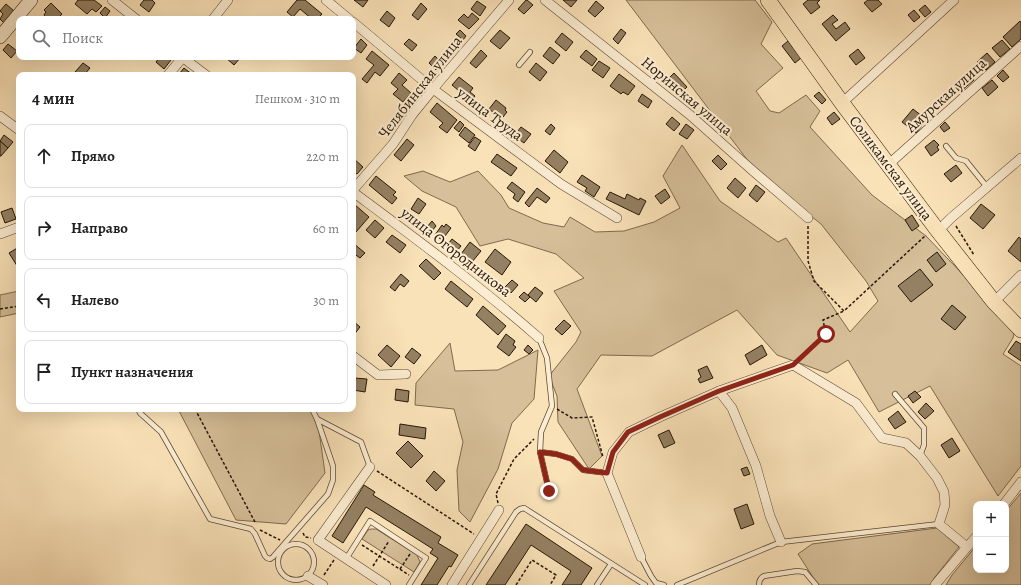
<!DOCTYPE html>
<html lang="ru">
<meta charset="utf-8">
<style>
:root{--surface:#fff;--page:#f6f6f6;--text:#222;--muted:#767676;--line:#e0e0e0}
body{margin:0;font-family:Alegreya,serif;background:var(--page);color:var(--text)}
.controls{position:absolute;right:12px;bottom:12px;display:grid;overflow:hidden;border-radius:8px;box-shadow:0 4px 16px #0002}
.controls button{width:36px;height:36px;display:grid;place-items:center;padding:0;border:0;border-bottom:1px solid var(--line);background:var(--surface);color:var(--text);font:20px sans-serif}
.stop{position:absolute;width:12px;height:12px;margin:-9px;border:3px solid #8f2418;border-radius:50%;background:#fff}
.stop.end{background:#8f2418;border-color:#fff;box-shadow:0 1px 4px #0008}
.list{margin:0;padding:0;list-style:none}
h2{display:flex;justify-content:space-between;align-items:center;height:52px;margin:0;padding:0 16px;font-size:17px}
h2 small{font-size:13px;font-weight:400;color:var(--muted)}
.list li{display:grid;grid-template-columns:26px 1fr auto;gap:12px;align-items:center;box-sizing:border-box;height:64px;margin:0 8px 8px;padding:0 8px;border:1px solid var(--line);border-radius:8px}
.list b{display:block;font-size:15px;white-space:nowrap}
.list em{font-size:13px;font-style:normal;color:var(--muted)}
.icon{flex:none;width:22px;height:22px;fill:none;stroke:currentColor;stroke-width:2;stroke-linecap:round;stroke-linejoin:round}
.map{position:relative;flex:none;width:1021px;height:585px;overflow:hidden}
.search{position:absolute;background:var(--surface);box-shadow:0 4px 16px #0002;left:16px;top:16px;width:340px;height:44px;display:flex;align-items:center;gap:10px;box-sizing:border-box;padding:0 14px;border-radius:8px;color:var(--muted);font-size:15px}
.panel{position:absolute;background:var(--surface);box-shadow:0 4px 16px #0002;left:16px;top:72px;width:340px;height:340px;border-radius:8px}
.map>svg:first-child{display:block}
.green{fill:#d6bf99;stroke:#7e6a4e}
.building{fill:#948062;stroke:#261604}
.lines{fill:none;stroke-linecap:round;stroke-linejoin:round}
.lane-casing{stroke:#5b4931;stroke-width:6}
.street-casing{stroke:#5b4931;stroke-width:10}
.secondary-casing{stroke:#261604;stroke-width:14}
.primary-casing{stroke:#261604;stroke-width:16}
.path{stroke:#261604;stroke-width:1.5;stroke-dasharray:3 2;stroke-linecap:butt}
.lane{stroke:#fcecd1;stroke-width:4.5}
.street{stroke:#fcecd1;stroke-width:9}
.secondary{stroke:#fcecd1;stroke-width:13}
.primary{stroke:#fae2b8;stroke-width:15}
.route{stroke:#8f2418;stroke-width:5}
.labels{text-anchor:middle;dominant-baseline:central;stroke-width:4;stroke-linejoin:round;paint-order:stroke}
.street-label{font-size:15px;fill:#261604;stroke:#fcecd1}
</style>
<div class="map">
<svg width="1021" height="585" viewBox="0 0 1021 585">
<rect width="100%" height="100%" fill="#fae2b8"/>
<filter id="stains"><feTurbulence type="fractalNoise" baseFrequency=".005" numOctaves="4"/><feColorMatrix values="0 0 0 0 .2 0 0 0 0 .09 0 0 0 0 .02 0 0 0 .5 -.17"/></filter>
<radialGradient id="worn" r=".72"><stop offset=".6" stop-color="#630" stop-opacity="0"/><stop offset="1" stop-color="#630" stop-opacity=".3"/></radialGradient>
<g class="green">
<path d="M626 0H755L772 22 761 44 783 68 756 91 770 111 779 113 806 95 820 111 810 127 872 195 926 236 1015 329 1013 338 1003 354 1021 366V466L998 496 930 386 879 412 848 360 827 373 777 355 737 310 652 356 601 355 577 389 602 456 589 469 558 422 557 396 549 376 576 342 581 332 554 291 584 278 556 254 508 239 480 246 456 207 422 191 404 176 423 171 450 182 478 171 501 195 509 208 543 223 564 227 570 217 595 232 624 231 654 222 680 208 663 176 682 145 720 201 778 242 786 238 850 332 878 301 866 281 821 224 758 174Z"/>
<path d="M19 291V313L0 317V295Z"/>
<path d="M450 343 455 371 498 370 538 350 534 399 512 423 498 469 470 522 459 511 457 470 463 442 454 409 415 405 416 383Z"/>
<path d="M178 409H311L319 431 325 473 286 524 236 520Z"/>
<path d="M1021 493V585H946L952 575 976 546V570H1006V511Z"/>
<path d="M937 528 959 547 935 577 930 585H818L798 554 812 544Z"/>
<path d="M371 529H376L417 555 420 562 414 572 362 539 368 530Z"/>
</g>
<g class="building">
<path d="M78 0H94L102 6 96 12 92 9 87 14 75 4Z"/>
<path d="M144 0H152L155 3 149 12 140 5Z"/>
<path d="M297 0H305L322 14 317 19H312L300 9 293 17 287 12Z"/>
<path d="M354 0H368L363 7Z"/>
<path d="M526 0H527L533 5 524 14 518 9Z"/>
<path d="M563 0H577L571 7Z"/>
<path d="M808 0H820L817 3 820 7 811 14 803 4Z"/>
<path d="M868 0H878L882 4 872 12 864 3Z"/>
<path d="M477 1 486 7 480 16 471 9Z"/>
<path d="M596 1 604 8 595 17 588 11Z"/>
<path d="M51 3 62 14 57 19H48L44 15 46 12 44 10Z"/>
<path d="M421 3 427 9 418 20 412 15Z"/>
<path d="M6 4 14 11 4 23 0 19 3 14 0 11Z"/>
<path d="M925 5 931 12 925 17 919 10Z"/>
<path d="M105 7 110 11 105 18 106 19H100L103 16 100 13Z"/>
<path d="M914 10 920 17 914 22 908 15Z"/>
<path d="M387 11 395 18 389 27 380 20Z"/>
<path d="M472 13 479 19 469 29 458 20 464 14 468 18Z"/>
<path d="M833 15 838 20 832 24 836 29 845 22 850 29 836 41 822 24Z"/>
<path d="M1020 21 1021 23V39L1012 47 1003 37Z"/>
<path d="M621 29 626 33 618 44 613 39Z"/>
<path d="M460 30 466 36 463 40 456 34Z"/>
<path d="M500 30 510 38 500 49 490 41Z"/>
<path d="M562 33 573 42 566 51 555 42Z"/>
<path d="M361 39 367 45 361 53 354 48Z"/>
<path d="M409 39 417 45 412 51 404 44Z"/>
<path d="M1002 40 1010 49 1000 57 992 48Z"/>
<path d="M788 41 801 58 795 63 782 46Z"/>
<path d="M8 44 17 51 11 58 3 50Z"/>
<path d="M550 47 560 55 553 64 543 56Z"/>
<path d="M858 49 865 58 856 65 849 56Z"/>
<path d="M481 50 487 56 476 68 470 63Z"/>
<path d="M586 50 597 59 592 66 580 57Z"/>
<path d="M372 51 389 65 380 76 375 72 367 83 362 79 374 65 366 59Z"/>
<path d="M987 53 995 62 986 70 977 62Z"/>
<path d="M435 56 442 63 436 70 429 63Z"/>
<path d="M160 57H168L171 60 164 69 156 62Z"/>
<path d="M225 57H241L234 65Z"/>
<path d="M599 61 610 68 603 78 592 70Z"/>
<path d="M83 63 90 68 84 75H78L75 72Z"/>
<path d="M536 63 547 72 540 81 529 72Z"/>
<path d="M184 68 193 75H181L179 74Z"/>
<path d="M1003 70 1009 77 1003 82 997 76Z"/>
<path d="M399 73 407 80 402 85 411 93 403 102 393 94 398 89 391 83Z"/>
<path d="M674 73 687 87 679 95 662 77 665 74 669 78Z"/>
<path d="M968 73 974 80 960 92 954 85Z"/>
<path d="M619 74 635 86 628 95 623 92 621 94 610 86Z"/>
<path d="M459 77 473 88 470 92 475 96 471 101 452 85Z"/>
<path d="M992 80 998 87 988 96 982 88Z"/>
<path d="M819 92 826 100 822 104 814 96Z"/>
<path d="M642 94 652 101 648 108 638 101Z"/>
<path d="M496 100 506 108 505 110 507 112 503 117 501 115 499 117 489 109Z"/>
<path d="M437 103 457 120 447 133 439 127 443 123 430 112Z"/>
<path d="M913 109 927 120 916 133 902 122Z"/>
<path d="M834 112 840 119 832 125 827 118Z"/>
<path d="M672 117 680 124 674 131 666 124Z"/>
<path d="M460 121 464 125 459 132 454 128Z"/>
<path d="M945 122 950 128 944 132 940 127Z"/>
<path d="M551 124 555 128 550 135 545 131Z"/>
<path d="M686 124 694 130 687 139 679 134Z"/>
<path d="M465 127 475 135 469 143 459 135Z"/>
<path d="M521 127 531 134 524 143 514 136Z"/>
<path d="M4 135 13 142 8 148 0 141Z"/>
<path d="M475 137 481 141 475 151 468 146Z"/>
<path d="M407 139 414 145 401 161 394 155Z"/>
<path d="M934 140 939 145 937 147 939 150 931 156 925 147Z"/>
<path d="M0 141 8 148 1 156H0Z"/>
<path d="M554 150 568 162 560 173 545 161Z"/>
<path d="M497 154 517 168 511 176 491 162Z"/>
<path d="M718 155 727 164 721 170 712 161Z"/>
<path d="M353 158 363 167 357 174 353 171Z"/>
<path d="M956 165 962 173 951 182 944 174Z"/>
<path d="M582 175 600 187 594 197 585 191 587 188 577 182Z"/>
<path d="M376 176 396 192 393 195 397 198 392 204 369 185Z"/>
<path d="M735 178 746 188 738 198 727 188Z"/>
<path d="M512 182 525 192 518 202 513 198 515 194 507 188Z"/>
<path d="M756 185 765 192 757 202 749 195Z"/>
<path d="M537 188 550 198 546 203 537 197 529 207 525 203Z"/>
<path d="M665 189 670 197 661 204 655 196Z"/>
<path d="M610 192 625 199 627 194 639 200 640 198 646 201 639 215 606 199Z"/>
<path d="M418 198 426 204 419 214 411 209Z"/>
<path d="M354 204 369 217 356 232 353 229V206Z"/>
<path d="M981 204 995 215 983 229 970 218Z"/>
<path d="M12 208 16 219 5 223 1 212Z"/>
<path d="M912 215 919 226 912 231 905 220Z"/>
<path d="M375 220 384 228 375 238 366 230Z"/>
<path d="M432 221 436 226 431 232 427 227Z"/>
<path d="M446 224 451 228 442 240 435 235 442 225 444 227Z"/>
<path d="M392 235 406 245 400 253 386 242Z"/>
<path d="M1019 237 1021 239V262L1008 251Z"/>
<path d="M452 239 461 246 457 251 448 244Z"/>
<path d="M470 242 481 251 472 262 461 254Z"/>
<path d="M353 243 365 253 360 258 353 253Z"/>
<path d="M19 247V269L9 253Z"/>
<path d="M495 249 511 262 502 275 485 262Z"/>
<path d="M937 252 946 264 936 272 927 260Z"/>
<path d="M426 259 441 273 434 280 419 266Z"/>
<path d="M920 269 933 285 911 302 898 286Z"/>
<path d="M401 274 409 281 404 287 400 284 395 291 390 287Z"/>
<path d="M512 280 518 285 511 293 505 287Z"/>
<path d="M451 281 473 299 467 307 445 289Z"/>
<path d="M535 287 543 293 536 302 528 295Z"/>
<path d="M524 292 530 297 525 302 519 297Z"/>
<path d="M952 305 966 317 955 330 941 319Z"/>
<path d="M483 306 506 326 498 335 476 315Z"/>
<path d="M564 320 571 326 562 335 555 329Z"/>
<path d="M353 321 360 327 353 336Z"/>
<path d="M506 334 515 341 513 345 516 347 509 356 497 347Z"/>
<path d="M1016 341 1021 344V361L1008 352Z"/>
<path d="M387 345 400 356 391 367 378 355Z"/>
<path d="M528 345 533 350 529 354 524 350Z"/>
<path d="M762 345 767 355 750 365 745 355Z"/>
<path d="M412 348 421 355 414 364 405 357Z"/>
<path d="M707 366 713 378 700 383 698 379 701 377 698 370Z"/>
<path d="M354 378 367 379 365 392 353 390V380L354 381Z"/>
<path d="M396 389 409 391 408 402 395 400Z"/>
<path d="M915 391 921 397 913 403 908 396Z"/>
<path d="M926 403 934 411 925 419 918 412Z"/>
<path d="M898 411 906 422 895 429 888 419Z"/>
<path d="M400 424 426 428 425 439 399 435Z"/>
<path d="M669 430 675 443 664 448 658 435Z"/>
<path d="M952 438 960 451 949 458 941 445Z"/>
<path d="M408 441 423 456 411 468 396 453Z"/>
<path d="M747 467 750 474 744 476 741 469Z"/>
<path d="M434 471 445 481 436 491 426 481Z"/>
<path d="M364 485 375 492 373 495 441 537 438 543 458 555 451 567 449 566 437 585H421L438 558 430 553 433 549 366 507 343 543 332 536Z"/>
<path d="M747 504 754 524 741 529 734 509Z"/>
<path d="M526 524 592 568 581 585H562L571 571 531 545 505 585H486Z"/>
</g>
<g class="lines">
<defs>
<g id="lane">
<path d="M519 65 530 52"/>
<path d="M946 146 956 158 966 161 987 187"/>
<path d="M539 338 547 358 552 406 541 432 540 452 549 491"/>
<path d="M895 394 924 428V445L920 456"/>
<path d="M138 409 140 413 161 432 210 519 251 529 255 534 265 556 267 558 270 559 273 557 328 494 333 480V466L317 419 312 409"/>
<path d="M317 419 361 442 370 467"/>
<path d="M540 452 556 454 572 459 583 470 607 473"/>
<circle cx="296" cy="562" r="18"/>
<path d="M641 557 651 576 656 583 664 585"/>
<path d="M346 559 370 521 426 558 409 585"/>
<path d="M469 585 516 512 520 509 524 508 645 585"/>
<path d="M597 585 611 564"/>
<path d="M677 585 781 542 939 524"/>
<path d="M759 585C759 581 760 578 764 576L797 571 805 572 816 585"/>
</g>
<g id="street">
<path d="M112 0 136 19"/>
<path d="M326 0 349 19"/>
<path d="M545 0 690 115 753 171 808 218"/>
<path d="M213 19 228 0"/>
<path d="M353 22 433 89 561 184 617 218"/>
<path d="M182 57 206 75"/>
<path d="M168 75 183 57"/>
<path d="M842 103 954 0"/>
<path d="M0 116 19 130"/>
<path d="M889 164 1021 46"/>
<path d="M353 190 393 144 412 115 433 89 509 0"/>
<path d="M353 192C416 239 480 286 539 338"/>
<path d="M938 231 951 218 1021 158"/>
<path d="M0 234 19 227"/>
<path d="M994 302 1021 275"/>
<path d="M353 356 378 375 406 374"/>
<path d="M719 391 732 408 756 466 770 516 781 542"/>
<path d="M370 467 318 540 386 585"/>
<path d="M1004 504 1021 482"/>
<path d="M641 557 607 473 613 452 629 432 660 417 719 391 793 365 856 403 882 438 906 443 920 456 937 478 944 492 945 505 939 524 967 547"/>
<path d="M308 576 323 585"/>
<path d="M452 585 499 510"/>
<path d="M935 585 967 547 976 537"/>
</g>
<path id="secondary" d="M0 37 31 0"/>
<path id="primary" d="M768 0 842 103 935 227 994 302 1021 330"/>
</defs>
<use href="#lane" class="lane-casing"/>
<use href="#street" class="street-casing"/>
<use href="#secondary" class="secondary-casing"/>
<use href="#primary" class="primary-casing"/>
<g class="path">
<path d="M808 226V261L814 281 844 311 926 235"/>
<path d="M956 226 974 255"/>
<path d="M0 309 19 306"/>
<path d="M799 359 826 334 823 320 844 311"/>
<path d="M195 409 256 524"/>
<path d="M557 409 572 418 592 417 603 457"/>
<path d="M377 471 474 534"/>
<path d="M498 503 496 494 514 459 534 439"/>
<path d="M260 530 280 540"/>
<path d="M303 533 305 537 311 538"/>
<path d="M362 545 409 575"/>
<path d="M373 566 389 541"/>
<path d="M400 569 410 554"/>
<path d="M324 575 334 560"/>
<path d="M516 585 532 560 556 575 550 585"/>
</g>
<use href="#lane" class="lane"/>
<use href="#street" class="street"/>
<use href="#secondary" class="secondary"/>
<use href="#primary" class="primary"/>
</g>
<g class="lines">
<path class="route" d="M549 491 540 452 556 454 572 459 583 470 607 473 613 452 628 432 660 417 719 391 793 365 826 334"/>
</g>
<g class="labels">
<g class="street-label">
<text transform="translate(420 87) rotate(-52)">Челябинская улица</text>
<text transform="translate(946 95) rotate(-42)">Амурская улица</text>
<text transform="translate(687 96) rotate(40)">Норинская улица</text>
<text transform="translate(490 114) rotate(37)">улица Труда</text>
<text transform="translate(891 168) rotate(53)">Соликамская улица</text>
<text transform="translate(456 252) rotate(38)">улица Огородникова</text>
</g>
</g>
<rect width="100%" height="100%" filter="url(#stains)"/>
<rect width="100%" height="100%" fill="url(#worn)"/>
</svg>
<div class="controls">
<button>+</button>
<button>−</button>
</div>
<div class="stop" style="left:826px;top:334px"></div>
<div class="stop end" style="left:549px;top:491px"></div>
<div class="search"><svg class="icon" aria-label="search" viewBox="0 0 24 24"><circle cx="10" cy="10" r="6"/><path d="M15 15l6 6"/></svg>Поиск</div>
<section class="panel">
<h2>4 мин<small>Пешком · 310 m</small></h2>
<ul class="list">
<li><svg class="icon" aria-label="ahead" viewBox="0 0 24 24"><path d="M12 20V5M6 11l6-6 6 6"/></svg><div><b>Прямо</b></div><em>220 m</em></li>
<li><svg class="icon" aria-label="right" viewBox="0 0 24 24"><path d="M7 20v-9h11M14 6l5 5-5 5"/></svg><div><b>Направо</b></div><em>60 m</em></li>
<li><svg class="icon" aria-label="left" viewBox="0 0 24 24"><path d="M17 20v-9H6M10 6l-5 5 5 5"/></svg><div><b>Налево</b></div><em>30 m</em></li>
<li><svg class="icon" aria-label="arrive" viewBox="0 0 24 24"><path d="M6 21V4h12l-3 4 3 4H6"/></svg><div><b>Пункт назначения</b></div></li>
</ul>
</section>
</div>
